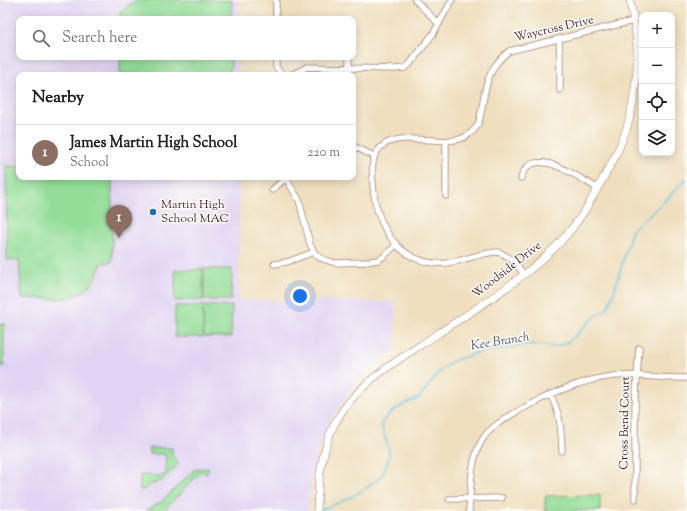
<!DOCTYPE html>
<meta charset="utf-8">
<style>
:root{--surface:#fff;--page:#f6f6f6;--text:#202124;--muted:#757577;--line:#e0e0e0;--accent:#d93025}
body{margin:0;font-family:"Sorts Mill Goudy",serif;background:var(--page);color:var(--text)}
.controls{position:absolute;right:12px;top:12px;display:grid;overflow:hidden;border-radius:8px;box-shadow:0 2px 10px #0003}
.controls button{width:36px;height:36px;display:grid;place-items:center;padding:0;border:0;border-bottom:1px solid var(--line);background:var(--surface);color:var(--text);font:20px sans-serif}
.you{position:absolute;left:300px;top:296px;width:14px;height:14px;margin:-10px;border:3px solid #fff;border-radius:50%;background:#1a73e8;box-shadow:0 0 0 6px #1a73e833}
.badge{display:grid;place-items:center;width:26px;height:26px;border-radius:50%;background:var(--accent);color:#fff;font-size:13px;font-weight:700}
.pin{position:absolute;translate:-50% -33px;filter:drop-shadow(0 1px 2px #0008)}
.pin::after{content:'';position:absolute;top:21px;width:14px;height:12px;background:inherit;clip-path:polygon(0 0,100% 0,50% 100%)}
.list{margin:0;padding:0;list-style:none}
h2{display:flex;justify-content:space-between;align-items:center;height:52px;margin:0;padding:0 16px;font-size:17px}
h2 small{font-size:13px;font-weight:400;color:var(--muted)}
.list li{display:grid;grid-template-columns:26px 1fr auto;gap:12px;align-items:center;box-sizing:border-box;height:56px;padding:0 16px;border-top:1px solid var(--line)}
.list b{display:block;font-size:15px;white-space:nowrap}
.list p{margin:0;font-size:13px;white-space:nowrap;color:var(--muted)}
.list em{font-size:13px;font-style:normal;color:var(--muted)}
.icon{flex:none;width:22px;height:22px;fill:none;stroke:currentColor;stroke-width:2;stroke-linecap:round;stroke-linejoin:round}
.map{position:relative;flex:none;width:687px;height:511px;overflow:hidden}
.search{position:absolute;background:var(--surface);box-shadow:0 2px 10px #0003;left:16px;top:16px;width:340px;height:44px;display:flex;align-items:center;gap:10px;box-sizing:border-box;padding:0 14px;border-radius:8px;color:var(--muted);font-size:15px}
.panel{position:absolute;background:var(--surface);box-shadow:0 2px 10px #0003;left:16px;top:72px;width:340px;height:108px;border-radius:8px}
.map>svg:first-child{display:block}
.built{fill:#e1d4f3}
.green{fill:#93dd98;stroke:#6e7e62}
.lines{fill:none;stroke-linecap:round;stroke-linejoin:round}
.stream{stroke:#5fc2dd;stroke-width:1.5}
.minor-casing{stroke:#9c7f75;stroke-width:7}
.tertiary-casing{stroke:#9c7f75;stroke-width:8}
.minor{stroke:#fff;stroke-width:5.5}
.tertiary{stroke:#fff;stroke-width:7}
.poi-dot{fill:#1f6fb2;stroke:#fdfcf7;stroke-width:1.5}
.labels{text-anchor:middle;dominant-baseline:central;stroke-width:3;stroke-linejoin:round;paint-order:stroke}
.street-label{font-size:12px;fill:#4a1f2b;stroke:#fdfcf7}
.poi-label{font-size:12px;fill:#4a1f2b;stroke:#fdfcf7;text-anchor:start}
.water-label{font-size:13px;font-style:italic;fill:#515869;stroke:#fdfcf7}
</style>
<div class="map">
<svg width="687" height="511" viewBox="0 0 687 511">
<rect width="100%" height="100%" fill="#fdfcf7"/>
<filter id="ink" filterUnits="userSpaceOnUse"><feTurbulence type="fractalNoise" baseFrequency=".025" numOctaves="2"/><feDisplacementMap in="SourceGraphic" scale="8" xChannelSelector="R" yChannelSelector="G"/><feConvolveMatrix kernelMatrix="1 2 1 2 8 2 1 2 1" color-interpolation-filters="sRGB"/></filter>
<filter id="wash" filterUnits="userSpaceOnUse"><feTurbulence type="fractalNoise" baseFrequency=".012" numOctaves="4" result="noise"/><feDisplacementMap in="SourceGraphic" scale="16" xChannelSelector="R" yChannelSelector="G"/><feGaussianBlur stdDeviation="0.9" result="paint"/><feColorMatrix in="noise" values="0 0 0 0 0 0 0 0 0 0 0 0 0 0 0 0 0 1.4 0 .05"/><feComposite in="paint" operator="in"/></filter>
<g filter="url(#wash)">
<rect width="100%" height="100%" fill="#efdfbf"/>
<path class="built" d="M0 0H238V19H19V57H238V75H19V177H239V300L396 302 395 349 377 363 351 388 328 424 316 457 309 498 308 511H0Z"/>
<g class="green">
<path d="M136 0H232L231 19H120V12Z"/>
<path d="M120 57H231V66L228 75H120Z"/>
<path d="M6 166 19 167V177H112V262L102 263C99 269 97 277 93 282 77 305 46 298 22 298L19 260H7Z"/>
<path d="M203 269V300L175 301V270Z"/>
<path d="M204 269H232L231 300H204Z"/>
<path d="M175 306H232L231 337H204L203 310V337H175Z"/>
<rect x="0" y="324" width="4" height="42"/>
<path d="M149 448H172V455L178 461V465L162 481H158L155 484H150L146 489 140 490V475L162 476 166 473V468L164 467H166V463L164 462V461L166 460V456H164V454H149Z"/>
<path d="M201 468H208L209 470 206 474 202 471 163 511 146 510 160 503 194 470Z"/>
<path d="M600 495V511H545V496Z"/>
</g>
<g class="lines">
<path class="stream" d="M320 510C340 503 362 493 378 479 383 475 389 461 389 454 389 444 383 434 381 424L389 414 403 405 419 398 441 370 453 361 480 352 530 344 556 347 570 341 592 319 607 309 613 295 632 230 665 201 685 180H687"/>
</g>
</g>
<g filter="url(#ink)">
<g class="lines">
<defs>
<g id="minor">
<path d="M276 0V19"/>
<path d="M415 0 439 24"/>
<path d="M559 39 560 57V90"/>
<path d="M276 57V67L282 75"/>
<path d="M349 57V68"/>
<path d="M291 75 307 67 394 69 405 68 409 65 433 34 452 0"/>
<path d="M353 146 374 156"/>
<path d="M285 177 299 200 310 244 314 252 320 258 335 263 364 262 378 260 383 257 396 245"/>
<path d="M521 178C522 175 524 170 527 167 545 152 581 179 597 188"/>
<path d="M272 190 286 178"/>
<path d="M446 196V141"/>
<path d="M274 264 287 262 314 252"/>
<path d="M523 274C517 263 510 256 498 252 481 252 464 261 447 263 400 267 376 227 373 185 372 170 370 153 385 144 405 131 451 149 468 135 471 133 476 128 478 124 480 121 480 116 481 113 484 98 485 82 493 69 497 61 503 56 509 51L633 21"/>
<path d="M550 394C561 415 561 428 562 451"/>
<path d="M449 499 502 498"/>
<path d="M635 499V407L639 348"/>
<path d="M469 511C471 489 470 462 481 442 489 427 506 418 520 410 550 394 579 380 614 376 638 374 663 379 687 378"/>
</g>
<path id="tertiary" d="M317 511C318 481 321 451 335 423 356 383 400 359 436 335 481 305 540 270 573 227 586 211 595 193 605 175 609 167 614 160 617 152 632 122 638 84 637 51 637 34 633 17 630 0"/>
</defs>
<use href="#minor" class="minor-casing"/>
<use href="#tertiary" class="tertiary-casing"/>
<use href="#minor" class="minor"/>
<use href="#tertiary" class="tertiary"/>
</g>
</g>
<circle class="poi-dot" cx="153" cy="212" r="4"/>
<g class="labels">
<g class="street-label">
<text transform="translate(554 29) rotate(-13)">Waycross Drive</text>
<text transform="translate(507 270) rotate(-38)">Woodside Drive</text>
<text transform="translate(625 423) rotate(-89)">Cross Bend Court</text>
</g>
<g class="poi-label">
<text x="161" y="205">Martin High<tspan x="161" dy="14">School MAC</tspan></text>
</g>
<g class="water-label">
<text transform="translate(500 342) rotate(-9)">Kee Branch</text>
</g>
</g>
</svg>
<div class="controls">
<button>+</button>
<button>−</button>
<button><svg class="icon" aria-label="locate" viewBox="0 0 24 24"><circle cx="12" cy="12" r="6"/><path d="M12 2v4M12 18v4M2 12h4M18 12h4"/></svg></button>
<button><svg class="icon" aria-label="layers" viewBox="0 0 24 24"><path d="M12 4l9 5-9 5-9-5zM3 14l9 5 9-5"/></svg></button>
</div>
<div class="you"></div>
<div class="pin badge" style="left:119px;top:238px;background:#8d6e63">1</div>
<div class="search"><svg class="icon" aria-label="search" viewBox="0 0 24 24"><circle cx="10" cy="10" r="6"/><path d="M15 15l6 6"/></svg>Search here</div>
<section class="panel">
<h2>Nearby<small></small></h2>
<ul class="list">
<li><span class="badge" style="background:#8d6e63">1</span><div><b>James Martin High School</b><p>School</p></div><em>220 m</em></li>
</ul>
</section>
</div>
